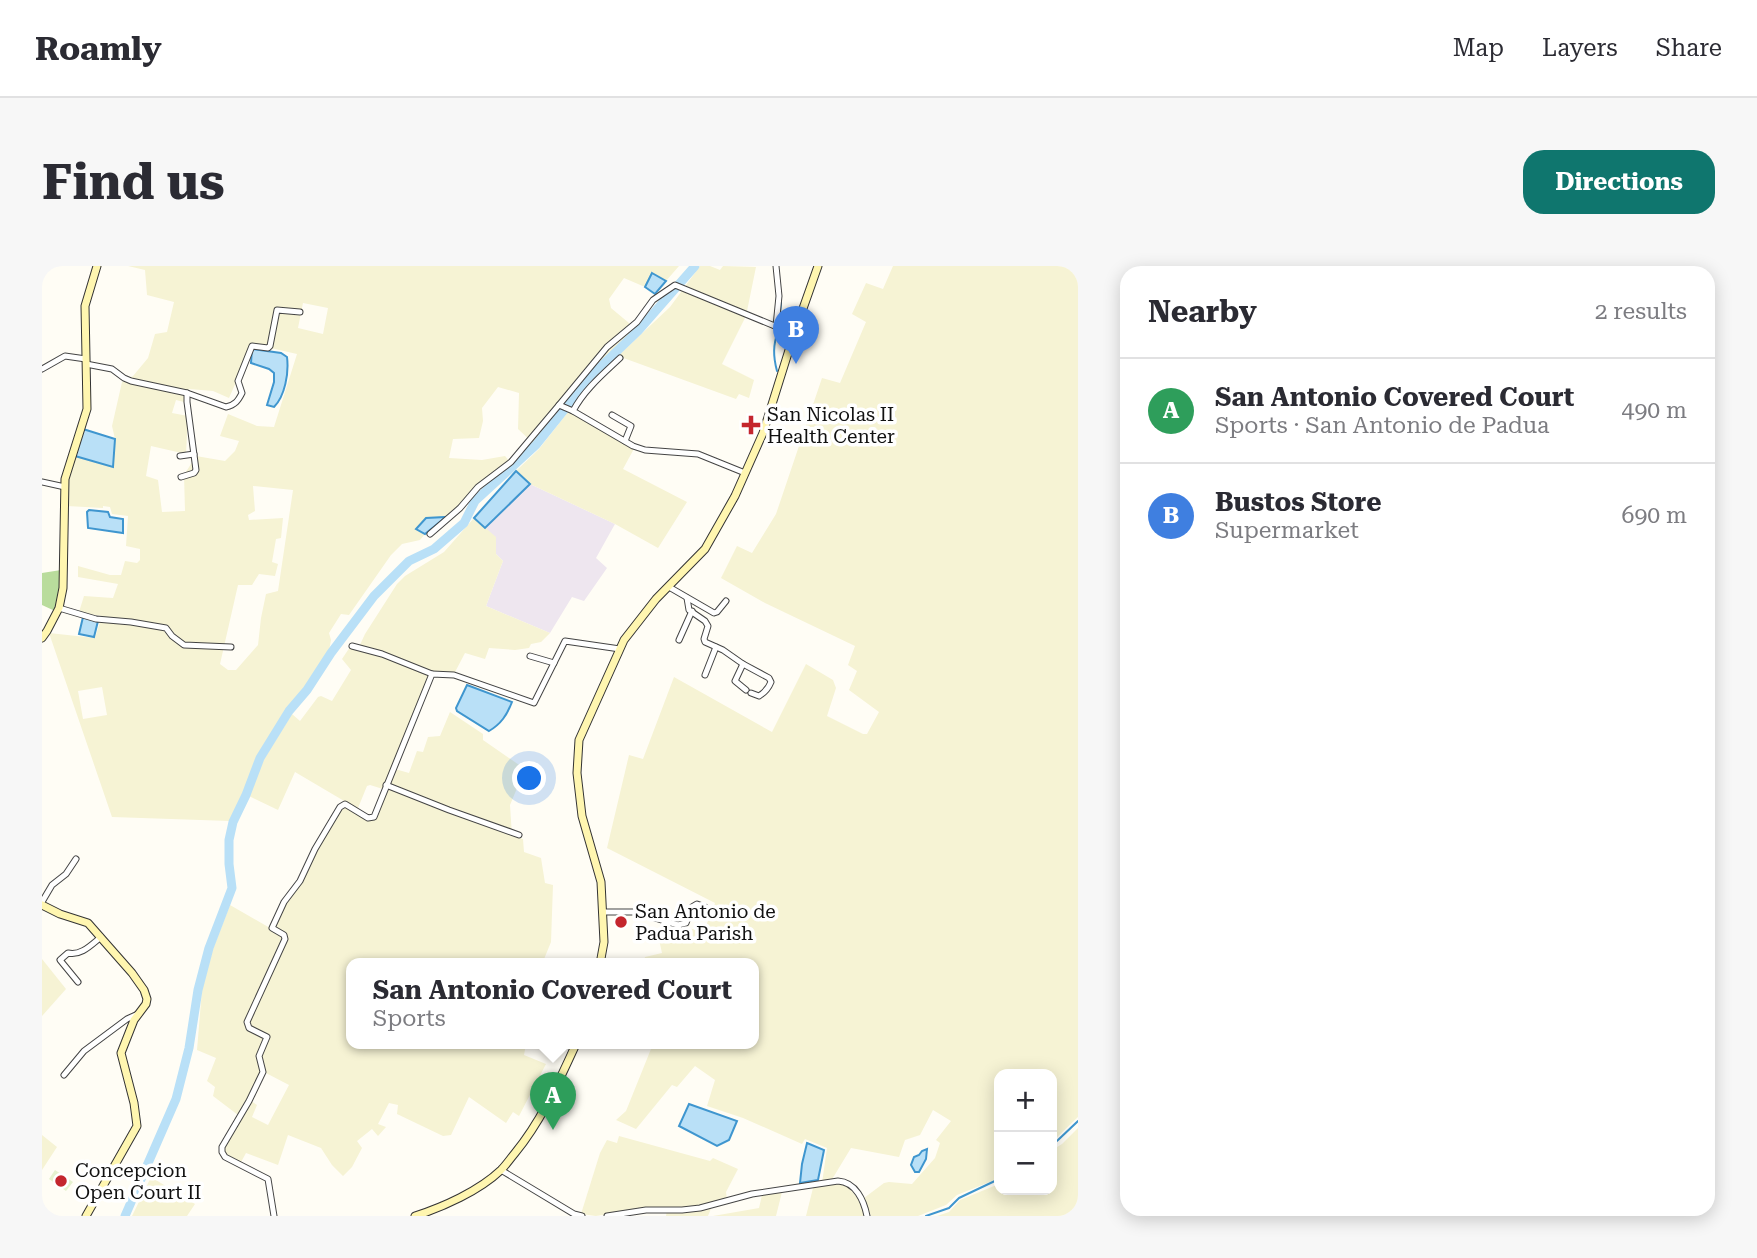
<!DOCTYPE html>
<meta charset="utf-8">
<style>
:root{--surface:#fff;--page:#f7f7f7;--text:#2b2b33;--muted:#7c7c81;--line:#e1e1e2;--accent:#0f766e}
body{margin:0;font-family:"Roboto Serif",serif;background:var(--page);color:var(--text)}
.controls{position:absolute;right:21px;bottom:21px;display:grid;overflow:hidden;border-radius:14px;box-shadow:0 4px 18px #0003}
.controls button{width:63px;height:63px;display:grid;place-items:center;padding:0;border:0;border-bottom:2px solid var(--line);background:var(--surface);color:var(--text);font:35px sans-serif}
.you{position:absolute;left:488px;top:513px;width:24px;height:24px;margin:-18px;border:5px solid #fff;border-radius:50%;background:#1a73e8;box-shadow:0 0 0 10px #1a73e833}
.badge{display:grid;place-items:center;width:46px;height:46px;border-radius:50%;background:var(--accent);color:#fff;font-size:23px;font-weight:700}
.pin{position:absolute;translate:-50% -58px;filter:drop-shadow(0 2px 4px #0008)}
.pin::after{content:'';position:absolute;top:37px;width:24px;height:21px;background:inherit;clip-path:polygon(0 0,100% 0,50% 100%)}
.popup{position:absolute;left:304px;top:692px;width:413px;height:91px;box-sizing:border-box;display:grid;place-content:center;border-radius:14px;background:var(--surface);filter:drop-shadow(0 2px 5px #0005);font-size:23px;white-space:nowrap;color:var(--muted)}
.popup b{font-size:26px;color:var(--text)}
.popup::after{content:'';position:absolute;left:50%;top:100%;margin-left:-14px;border:14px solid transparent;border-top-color:var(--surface)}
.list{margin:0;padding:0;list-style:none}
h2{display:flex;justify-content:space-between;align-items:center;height:91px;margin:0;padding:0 28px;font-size:30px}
h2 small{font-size:23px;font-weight:400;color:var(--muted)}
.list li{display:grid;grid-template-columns:46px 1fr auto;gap:21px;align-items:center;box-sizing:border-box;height:105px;padding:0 28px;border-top:2px solid var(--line)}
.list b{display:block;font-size:26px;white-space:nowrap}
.list p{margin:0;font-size:23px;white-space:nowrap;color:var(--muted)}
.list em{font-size:23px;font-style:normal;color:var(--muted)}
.map{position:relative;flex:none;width:1036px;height:950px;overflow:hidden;border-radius:21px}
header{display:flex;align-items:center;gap:42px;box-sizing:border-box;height:98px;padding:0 35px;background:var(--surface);border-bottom:2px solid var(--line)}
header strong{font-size:33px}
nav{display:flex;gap:38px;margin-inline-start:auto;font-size:24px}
.intro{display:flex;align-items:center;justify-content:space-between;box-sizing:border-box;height:168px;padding:0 42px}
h1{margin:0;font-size:49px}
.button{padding:18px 32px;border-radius:21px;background:var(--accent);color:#fff;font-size:24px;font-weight:700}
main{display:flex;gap:42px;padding:0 42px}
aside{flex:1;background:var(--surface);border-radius:21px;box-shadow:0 4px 18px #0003}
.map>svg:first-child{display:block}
.industrial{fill:#eee6ef}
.farmland{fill:#f6f3d4;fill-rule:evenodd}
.forest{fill:#b9dc9c}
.pitch{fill:#e6f2cf}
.water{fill:#b9e0f7;stroke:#3f96cf;stroke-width:2}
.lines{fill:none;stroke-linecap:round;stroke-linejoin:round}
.stream{stroke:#3f96cf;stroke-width:2}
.river{stroke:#b9e0f7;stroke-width:9}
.street-casing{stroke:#444;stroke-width:7}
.secondary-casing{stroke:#333;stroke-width:9}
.street{stroke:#fff;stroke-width:5}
.secondary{stroke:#fff6b0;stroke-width:7}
.poi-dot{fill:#c4262e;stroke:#fff;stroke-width:2.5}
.labels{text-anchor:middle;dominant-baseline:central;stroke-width:7;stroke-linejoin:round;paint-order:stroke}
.poi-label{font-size:19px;fill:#111;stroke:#fff;text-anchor:start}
</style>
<header>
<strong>Roamly</strong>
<nav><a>Map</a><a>Layers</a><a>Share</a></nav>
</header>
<div class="intro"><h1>Find us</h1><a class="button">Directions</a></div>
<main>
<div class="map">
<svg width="1036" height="950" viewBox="0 0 1036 950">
<rect width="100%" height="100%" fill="#fffdf5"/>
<path class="industrial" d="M488 218 573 258 554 292 565 302 542 335 530 331 508 367 444 340 461 295 454 288 443 262Z"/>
<g class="farmland">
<path d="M86 0H637L624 15 610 8 603 21 582 12 567 33 569 42 593 62 548 106 491 177 476 163 477 127 456 121 440 142 441 155 437 172 411 173 407 192 440 194 463 190 468 196 404 251 384 252 375 263 383 268 378 274 360 278 349 289 307 349 299 348 287 367 289 374 287 385 263 422 244 443 215 491 202 528 188 555 70 551 7 367 53 372 60 350 37 346 42 330 71 332 76 318 36 311V300L68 309H79L83 295 95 297 98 294V283L84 280 86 250 70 248 68 241 61 240V242L25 240V213L33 190 71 200 73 173 70 160 80 116 91 110 106 92 113 68 125 66 132 36 105 29 103 4ZM261 37 286 42 281 68 256 62ZM211 78 255 88 232 161 215 160 186 148 178 170 197 175 193 185 183 195 154 190 142 209 143 245 120 246 116 214 104 210 109 180 144 188 146 150 130 147 134 134 142 136 147 123 171 125 187 132ZM211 220 251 224 236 325 224 328 219 352 216 379 194 404H186L178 398 196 319H210L217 308 233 310 236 298 230 296 234 273 239 272 241 252 207 254 206 249 213 245ZM60 421 65 449 41 453 36 425Z"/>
<path d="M658 0H668L678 4 681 0 714 1 704 50 680 98 712 114 707 132 697 128 694 133 576 90 628 41Z"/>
<path d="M851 0H1036V851L1010 876V808H957V910L950 915 915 929 904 939 876 950H829L822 932 842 917 847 916 870 918 893 892 898 877 894 874 909 855 891 844 878 869 863 874 857 891 809 882 789 915 780 917 785 882 763 873 760 878 701 852 665 840 673 814 653 800 635 821 630 819 594 863 574 854 584 845 611 778H712V698H601L603 691 620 687 616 669 638 661 662 665 673 637 565 582 587 489 601 493 632 411 730 466 764 398 791 414 794 422 785 450 821 468H825L837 446 807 424 815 405 806 399 813 380 723 337 679 312 695 280 710 287 734 248 780 112 798 117 824 56 810 48 824 17 841 23Z"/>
<path d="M526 146 594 179 581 203 645 236 616 282 573 258 488 218 474 205 497 183Z"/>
<path d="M432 252 454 271V288L461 295 444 340 508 367 499 376 489 378 487 382 473 384 447 382 443 393 423 387 412 408 390 407 317 381 323 368 355 318 363 310 402 286Z"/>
<path d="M308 381 339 389 386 408 387 410 341 523 328 519 325 520 316 542H314L253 506 236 544 207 530 222 493 250 448 258 455 276 431 279 430 290 435 309 404 300 393Z"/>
<path d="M408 446 441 468V474L483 503 468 539 470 570 481 573 482 586 499 592 503 617 511 619 509 676 500 698H310V778H484L482 789 504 798 477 850 471 846 464 857 427 831 409 869 401 870 355 848 356 839 347 837 336 858 344 861 336 870 330 863 315 875 320 882 310 901 301 910 290 899 279 882 246 869 236 899 204 887 198 898 185 892 182 882 209 835 215 839 210 851 226 859 247 819 222 806 223 802 219 790 226 775 227 771 208 761 206 758 245 672 232 661 243 636 285 568 299 542 301 540 329 554 353 503 367 507 375 485 381 486 386 471 398 470Z"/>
<path d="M188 639 228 662 239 669 241 673 203 756 223 771 216 789 220 801 215 818 196 849 171 830 173 821 165 815 174 792 155 784 160 724 171 683Z"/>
<path d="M0 693 24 723 0 750Z"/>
<path d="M1036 862V950H895L907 946 918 934 957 918V924H1010V884L1020 878Z"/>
<path d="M0 869 15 881 0 904Z"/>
<path d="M577 870 668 895 671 892 696 903 684 926 685 933 658 940 640 942H604L554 950 539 948 558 887 565 874 575 877Z"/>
<path d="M109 911 153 938 145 950H90Z"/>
<path d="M803 917 817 934 823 950H764L771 922Z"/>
<path d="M740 926 734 950H671L717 942 720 929Z"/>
<path d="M670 940 666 950H624L625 944Z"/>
</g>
<path class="forest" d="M19 304V322L13 345 0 339V307Z"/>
<path class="pitch" d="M13 904 31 916 24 925 7 913Z"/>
<g class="water">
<path d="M610 7 624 15 613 28 603 21Z"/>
<path d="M210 83 239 87 245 91C247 107 243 130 232 141L225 139 232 116V107L227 103 209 97Z"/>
<path d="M41 163 73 173 71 201 33 190Z"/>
<path d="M474 205 488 218 443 262 432 252Z"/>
<path d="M47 244 66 246 68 251 81 253V267L46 262 45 246Z"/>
<path d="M404 251 383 268 374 263 384 252Z"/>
<path d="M41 351 56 355 52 371 37 368Z"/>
<path d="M425 419 470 436C465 449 459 458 447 465L415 445 414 442Z"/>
<path d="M647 838 695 855 687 874 675 880 637 860Z"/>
<path d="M765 877 782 884 776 914 758 917 760 898Z"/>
<path d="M885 883 884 893 877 906H873L869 899 872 891 877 889 880 885Z"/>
</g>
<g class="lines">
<g class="stream">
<path d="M737 59 739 37"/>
<path d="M735 105C731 90 731 79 736 65"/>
<path d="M1010 879 1016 874 1036 855"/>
<path d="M884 950 907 942 917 932 957 913"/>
</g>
<path class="river" d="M83 950 134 833 147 782 156 724 167 682 190 622 187 598V574L191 556 204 529 218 492 247 445 265 424 289 387 332 330 367 295 392 283 422 257 433 235 494 179 551 108 596 65 653 0"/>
<defs>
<g id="street">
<path d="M734 60 737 30 734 0"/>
<path d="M578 92C561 108 542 124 531 145L591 180 603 184 656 188 703 207"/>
<path d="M44 98 70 103 82 112 89 115 145 127 184 141C193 139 196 135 200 127L196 115 210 80 226 82 228 80 235 44 258 46"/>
<path d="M0 103 23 90 44 93"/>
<path d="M517 139 565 81 595 56 611 34 633 19 752 68"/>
<path d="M570 149 589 160 583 175"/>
<path d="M138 190 152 188"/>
<path d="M139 211 152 207 154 204 145 136V127"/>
<path d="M0 216 23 221"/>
<path d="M388 268 418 242 436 221 469 196 517 139 531 145"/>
<path d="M627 321 672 347 675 346 684 335"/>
<path d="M645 332 647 344 663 355 666 360 662 373 663 376 681 384 701 398"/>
<path d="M17 342 54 353 89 356 124 362 130 370 142 379 189 381"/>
<path d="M637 374 650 345"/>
<path d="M310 380 340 388 390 408"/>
<path d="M488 390 512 397"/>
<path d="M663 409 674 381"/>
<path d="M704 424 693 415 701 398 727 412 729 416C727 421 722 427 717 430L709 427"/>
<path d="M344 519 407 544 477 569"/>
<path d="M0 636 10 619 24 608 34 593"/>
<path d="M562 646H593L636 659 644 657 650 641 655 638 663 641"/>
<path d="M36 716 18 694 26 687C39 690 49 679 59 671"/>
<path d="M22 809 42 785 85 753 96 748"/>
<path d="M459 904 532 948 540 950"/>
<path d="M232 950 226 913 183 891 180 886V881L207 835 221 806 217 790 225 771 207 762 205 756 243 673 242 669 230 662 242 636 258 615 273 583 298 541 303 538 326 552 332 551 390 408 412 409 492 437 523 375 578 383"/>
<path d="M565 950 604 944H640L658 942 710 928 796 915C814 916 822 935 825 950"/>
</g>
<g id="secondary">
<path d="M0 372 5 365 17 342 21 322 23 213 45 143 43 40 55 0"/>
<path d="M0 639 18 648 46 657 90 707 102 724 105 733 104 738 92 754 79 787 92 837 95 860 44 950"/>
<path d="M558 698 562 676 559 616 540 550 535 507 537 474 582 374 614 333 663 283 693 230 721 167 752 68 776 0"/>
<path d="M373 950C401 941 437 925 459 904 464 899 468 893 473 887 500 854 516 817 534 778"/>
</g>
</defs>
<use href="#street" class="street-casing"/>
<use href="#secondary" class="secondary-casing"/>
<use href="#street" class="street"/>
<use href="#secondary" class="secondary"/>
</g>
<g class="poi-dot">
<path d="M705.5 148.5h7v7h7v7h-7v7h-7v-7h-7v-7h7z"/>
<circle cx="579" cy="656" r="7"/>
<circle cx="19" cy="915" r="7"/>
</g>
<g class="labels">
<g class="poi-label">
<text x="725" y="148">San Nicolas II<tspan x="725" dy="22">Health Center</tspan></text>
<text x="593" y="645">San Antonio de<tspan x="593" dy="22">Padua Parish</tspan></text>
<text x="33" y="904">Concepcion<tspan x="33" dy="22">Open Court II</tspan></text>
</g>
</g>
</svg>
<div class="controls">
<button>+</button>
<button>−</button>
</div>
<div class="you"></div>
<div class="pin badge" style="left:511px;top:864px;background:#2e9e5b">A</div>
<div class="popup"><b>San Antonio Covered Court</b>Sports</div>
<div class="pin badge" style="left:754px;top:98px;background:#3f7fe0">B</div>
</div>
<aside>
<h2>Nearby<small>2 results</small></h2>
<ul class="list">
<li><span class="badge" style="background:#2e9e5b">A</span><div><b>San Antonio Covered Court</b><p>Sports · San Antonio de Padua</p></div><em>490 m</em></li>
<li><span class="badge" style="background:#3f7fe0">B</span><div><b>Bustos Store</b><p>Supermarket</p></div><em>690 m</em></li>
</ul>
</aside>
</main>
